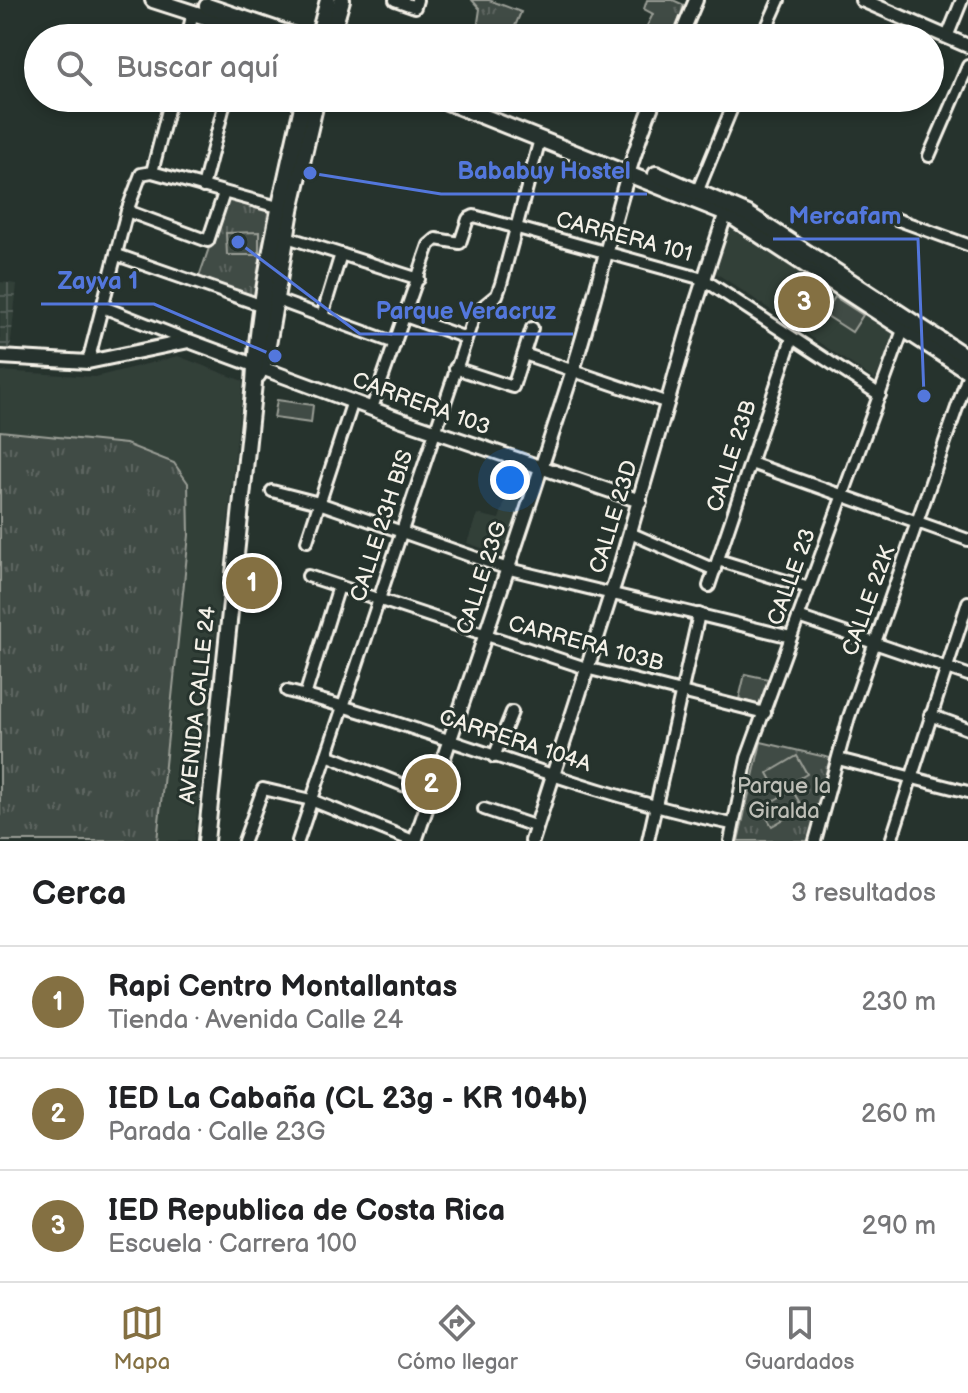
<!DOCTYPE html>
<html lang="es">
<meta charset="utf-8">
<style>
:root{--surface:#fff;--page:#f2f2f2;--text:#202124;--muted:#757577;--line:#e0e0e0;--accent:#847042}
body{margin:0;font-family:"Balsamiq Sans",sans-serif;background:var(--page);color:var(--text)}
.you{position:absolute;left:510px;top:480px;width:28px;height:28px;margin:-20px;border:6px solid #fff;border-radius:50%;background:#1a73e8;box-shadow:0 0 0 12px #1a73e833}
.badge{display:grid;place-items:center;width:52px;height:52px;border-radius:50%;background:var(--accent);color:#fff;font-size:26px;font-weight:700}
.pin{position:absolute;translate:-50% -50%;border:4px solid #fff;box-shadow:0 2px 8px #0006}
.list{margin:0;padding:0;list-style:none}
h2{display:flex;justify-content:space-between;align-items:center;height:104px;margin:0;padding:0 32px;font-size:34px}
h2 small{font-size:26px;font-weight:400;color:var(--muted)}
.list li{display:grid;grid-template-columns:52px 1fr auto;gap:24px;align-items:center;box-sizing:border-box;height:112px;padding:0 32px;border-top:2px solid var(--line)}
.list b{display:block;font-size:30px;white-space:nowrap}
.list p{margin:0;font-size:26px;white-space:nowrap;color:var(--muted)}
.list em{font-size:26px;font-style:normal;color:var(--muted)}
.icon{flex:none;width:44px;height:44px;fill:none;stroke:currentColor;stroke-width:2;stroke-linecap:round;stroke-linejoin:round}
.map{position:relative;flex:none;width:968px;height:841px;overflow:hidden}
.search{position:absolute;background:var(--surface);box-shadow:0 4px 12px #0003;left:24px;right:24px;top:24px;height:88px;display:flex;align-items:center;gap:20px;box-sizing:border-box;padding:0 28px;border-radius:44px;color:var(--muted);font-size:30px}
.sheet{height:440px;background:var(--surface)}
nav{display:flex;justify-content:space-around;align-items:center;box-sizing:border-box;height:112px;border-top:2px solid var(--line);background:var(--surface);font-size:22px;color:var(--muted)}
nav a{display:grid;justify-items:center;gap:4px}
nav .on{color:var(--accent)}
.map>svg:first-child{display:block}
.built{fill:#333f39}
.industrial{fill:url(#industrial-grid)}
.grass{fill:url(#grass-tufts);stroke:#9a9e96;stroke-width:2}
.garden{fill:#414b45;stroke:#9a9e96;stroke-width:2}
.lines{fill:none;stroke-linecap:round;stroke-linejoin:round}
.minor-casing{stroke:#f4f1e8;stroke-width:16}
.tertiary-casing{stroke:#f4f1e8;stroke-width:18}
.secondary-casing{stroke:#f4f1e8;stroke-width:20}
.minor{stroke:#26332d;stroke-width:10}
.tertiary{stroke:#26332d;stroke-width:12}
.secondary{stroke:#26332d;stroke-width:14}
.labels{text-anchor:middle;dominant-baseline:central;stroke-width:6;stroke-linejoin:round;paint-order:stroke}
.street-label{font-size:22px;fill:#f4f1e8;stroke:#26332d}
.park-label{font-size:22px;fill:#bebfb7;stroke:#26332d}
.leader{fill:none;stroke:#5377dc;stroke-width:3}
.callout-dot{fill:#5377dc;stroke:#26332d;stroke-width:3}
.callout-label{font-size:24px;text-anchor:middle;font-weight:bold;fill:#5377dc;stroke:#26332d;stroke-width:6;stroke-linejoin:round;paint-order:stroke}
</style>
<div class="map">
<svg width="968" height="841" viewBox="0 0 968 841">
<defs>
<pattern id="industrial-grid" width="8" height="8" patternUnits="userSpaceOnUse" patternTransform="scale(2)"><rect width="8" height="8" fill="#333f39"/><path d="M0 4h8M4 0v8" fill="none" stroke="#515b56"/></pattern>
<pattern id="grass-tufts" width="24" height="20" patternUnits="userSpaceOnUse" patternTransform="scale(2)"><rect width="24" height="20" fill="#414b45"/><path d="M3 7l-1-3M5 7V3M7 7l1-3M15 17l-1-3M17 17v-4M19 17l1-3" fill="none" stroke="#5d6560"/></pattern>
</defs>
<rect width="100%" height="100%" fill="#26332d"/>
<filter id="ink" filterUnits="userSpaceOnUse"><feTurbulence type="fractalNoise" baseFrequency=".0125" numOctaves="2"/><feDisplacementMap in="SourceGraphic" scale="16" xChannelSelector="R" yChannelSelector="G"/><feConvolveMatrix kernelMatrix="1 2 1 2 8 2 1 2 1" color-interpolation-filters="sRGB"/></filter>
<g filter="url(#ink)">
<g class="built">
<path d="M732 226 895 333 875 380 713 271Z"/>
<path d="M178 356 243 381 194 841H0V371L95 377Z"/>
<path d="M514 475 529 479 502 555 467 543 477 514 499 519Z"/>
</g>
<path class="industrial" d="M0 282 17 284 10 351 0 349Z"/>
<g class="grass">
<path d="M472 0H489L521 12 510 38 477 29 480 9Z"/>
<path d="M647 0H673L684 5 673 38H641L653 14 644 9Z"/>
<path d="M226 198 269 206 257 297 199 277Z"/>
<path d="M0 431 126 444 174 463 188 483 189 535 157 841H0Z"/>
<path d="M745 674 773 680 763 706 739 699Z"/>
<path d="M761 742 830 758 809 841H738Z"/>
</g>
<g class="garden">
<path d="M259 232V255H227L226 233Z"/>
<path d="M835 297 863 315 852 332 824 314Z"/>
<path d="M277 400 313 405 311 423 274 418Z"/>
<path d="M797 756 807 774 778 791 768 773Z"/>
<path d="M792 790 803 808 772 826 761 808Z"/>
</g>
<g class="lines">
<defs>
<g id="minor">
<path d="M395 0 415 7 417 0"/>
<path d="M947 37 962 0"/>
<path d="M187 38 193 12"/>
<path d="M762 38 779 0"/>
<path d="M929 156 968 66"/>
<path d="M152 172 171 98"/>
<path d="M203 187 226 98"/>
<path d="M698 190 736 98"/>
<path d="M127 211 208 241 224 193"/>
<path d="M896 219 968 245"/>
<path d="M287 237 419 279"/>
<path d="M117 255 263 306"/>
<path d="M277 300 395 343"/>
<path d="M103 307 189 341"/>
<path d="M322 316 341 254"/>
<path d="M405 316 466 338"/>
<path d="M524 354 668 403"/>
<path d="M88 362 127 211 141 174 152 172 285 209"/>
<path d="M455 368 513 387 532 328"/>
<path d="M372 408 429 245 436 239 460 243 468 219 474 216 703 279 880 395"/>
<path d="M751 463 968 540"/>
<path d="M272 491 319 503 505 568 791 637"/>
<path d="M630 533 715 570"/>
<path d="M307 541 353 401"/>
<path d="M718 560 809 588"/>
<path d="M308 576 586 668 765 713"/>
<path d="M709 586 792 338"/>
<path d="M798 617 968 675"/>
<path d="M287 691C437 729 580 794 732 824"/>
<path d="M305 696 339 586"/>
<path d="M930 715 968 729"/>
<path d="M327 755 431 796"/>
<path d="M494 757 512 712"/>
<path d="M838 759 968 792"/>
<path d="M484 809 537 827"/>
<path d="M244 841 263 789 311 800 413 841"/>
<path d="M298 841 475 313 497 295 501 284 540 139"/>
<path d="M648 841 699 614"/>
<path d="M730 841 747 758 903 330"/>
<path d="M815 841 849 717 968 376"/>
<path d="M891 841 968 602"/>
</g>
<g id="tertiary">
<path d="M862 0 968 46"/>
<path d="M680 38 696 0"/>
<path d="M0 357 88 362 189 341 402 420 640 501"/>
<path d="M415 841C469 685 522 528 573 370 602 280 619 185 655 98"/>
<path d="M532 841 621 563 694 310 728 206"/>
</g>
<g id="secondary">
<path d="M153 0 271 38"/>
<path d="M207 6 301 38"/>
<path d="M318 38 328 0"/>
<path d="M331 38 342 0"/>
<path d="M437 98 726 213 968 371"/>
<path d="M656 174 748 214 968 358"/>
<path d="M258 375 266 357 291 210 317 98"/>
<path d="M206 841 254 383C259 287 283 191 304 98"/>
</g>
</defs>
<use href="#minor" class="minor-casing"/>
<use href="#tertiary" class="tertiary-casing"/>
<use href="#secondary" class="secondary-casing"/>
<use href="#minor" class="minor"/>
<use href="#tertiary" class="tertiary"/>
<use href="#secondary" class="secondary"/>
</g>
</g>
<g class="labels">
<g class="street-label">
<text transform="translate(624 237) rotate(15)">CARRERA 101</text>
<text transform="translate(421 404) rotate(20)">CARRERA 103</text>
<text transform="translate(732 456) rotate(-72)">CALLE 23B</text>
<text transform="translate(614 517) rotate(-73)">CALLE 23D</text>
<text transform="translate(382 526) rotate(-72)">CALLE 23H BIS</text>
<text transform="translate(792 577) rotate(-70)">CALLE 23</text>
<text transform="translate(482 578) rotate(-72)">CALLE 23G</text>
<text transform="translate(869 601) rotate(-70)">CALLE 22K</text>
<text transform="translate(586 644) rotate(15)">CARRERA 103B</text>
<text transform="translate(198 705) rotate(-84)">AVENIDA CALLE 24</text>
<text transform="translate(515 741) rotate(18)">CARRERA 104A</text>
</g>
<g class="park-label">
<text x="784" y="786">Parque la<tspan x="784" dy="25">Giralda</tspan></text>
</g>
</g>
<path class="leader" d="M310 173L441 194H647M924 396L918 239H773M275 356L154 304H41M238 242L360 334H573"/>
<g class="callout-dot">
<circle cx="310" cy="173" r="8"/>
<circle cx="924" cy="396" r="8"/>
<circle cx="275" cy="356" r="8"/>
<circle cx="238" cy="242" r="8"/>
</g>
<g class="callout-label">
<text x="544" y="179">Bababuy Hostel</text>
<text x="845" y="224">Mercafam</text>
<text x="98" y="289">Zayva 1</text>
<text x="466" y="319">Parque Veracruz</text>
</g>
</svg>
<div class="you"></div>
<div class="pin badge" style="left:252px;top:583px">1</div>
<div class="pin badge" style="left:431px;top:784px">2</div>
<div class="pin badge" style="left:804px;top:302px">3</div>
<div class="search"><svg class="icon" aria-label="search" viewBox="0 0 24 24"><circle cx="10" cy="10" r="6"/><path d="M15 15l6 6"/></svg>Buscar aquí</div>
</div>
<section class="sheet">
<h2>Cerca<small>3 resultados</small></h2>
<ul class="list">
<li><span class="badge">1</span><div><b>Rapi Centro Montallantas</b><p>Tienda · Avenida Calle 24</p></div><em>230 m</em></li>
<li><span class="badge">2</span><div><b>IED La Cabaña (CL 23g - KR 104b)</b><p>Parada · Calle 23G</p></div><em>260 m</em></li>
<li><span class="badge">3</span><div><b>IED Republica de Costa Rica</b><p>Escuela · Carrera 100</p></div><em>290 m</em></li>
</ul>
</section>
<nav>
<a class="on"><svg class="icon" aria-label="map" viewBox="0 0 24 24"><path d="M3 6l6-2 6 2 6-2v14l-6 2-6-2-6 2zM9 4v14M15 6v14"/></svg>Mapa</a>
<a><svg class="icon" aria-label="directions" viewBox="0 0 24 24"><path d="M12 3l9 9-9 9-9-9zM9 14v-3h6M13 9l2 2-2 2"/></svg>Cómo llegar</a>
<a><svg class="icon" aria-label="saved" viewBox="0 0 24 24"><path d="M7 4h10v16l-5-4-5 4z"/></svg>Guardados</a>
</nav>
